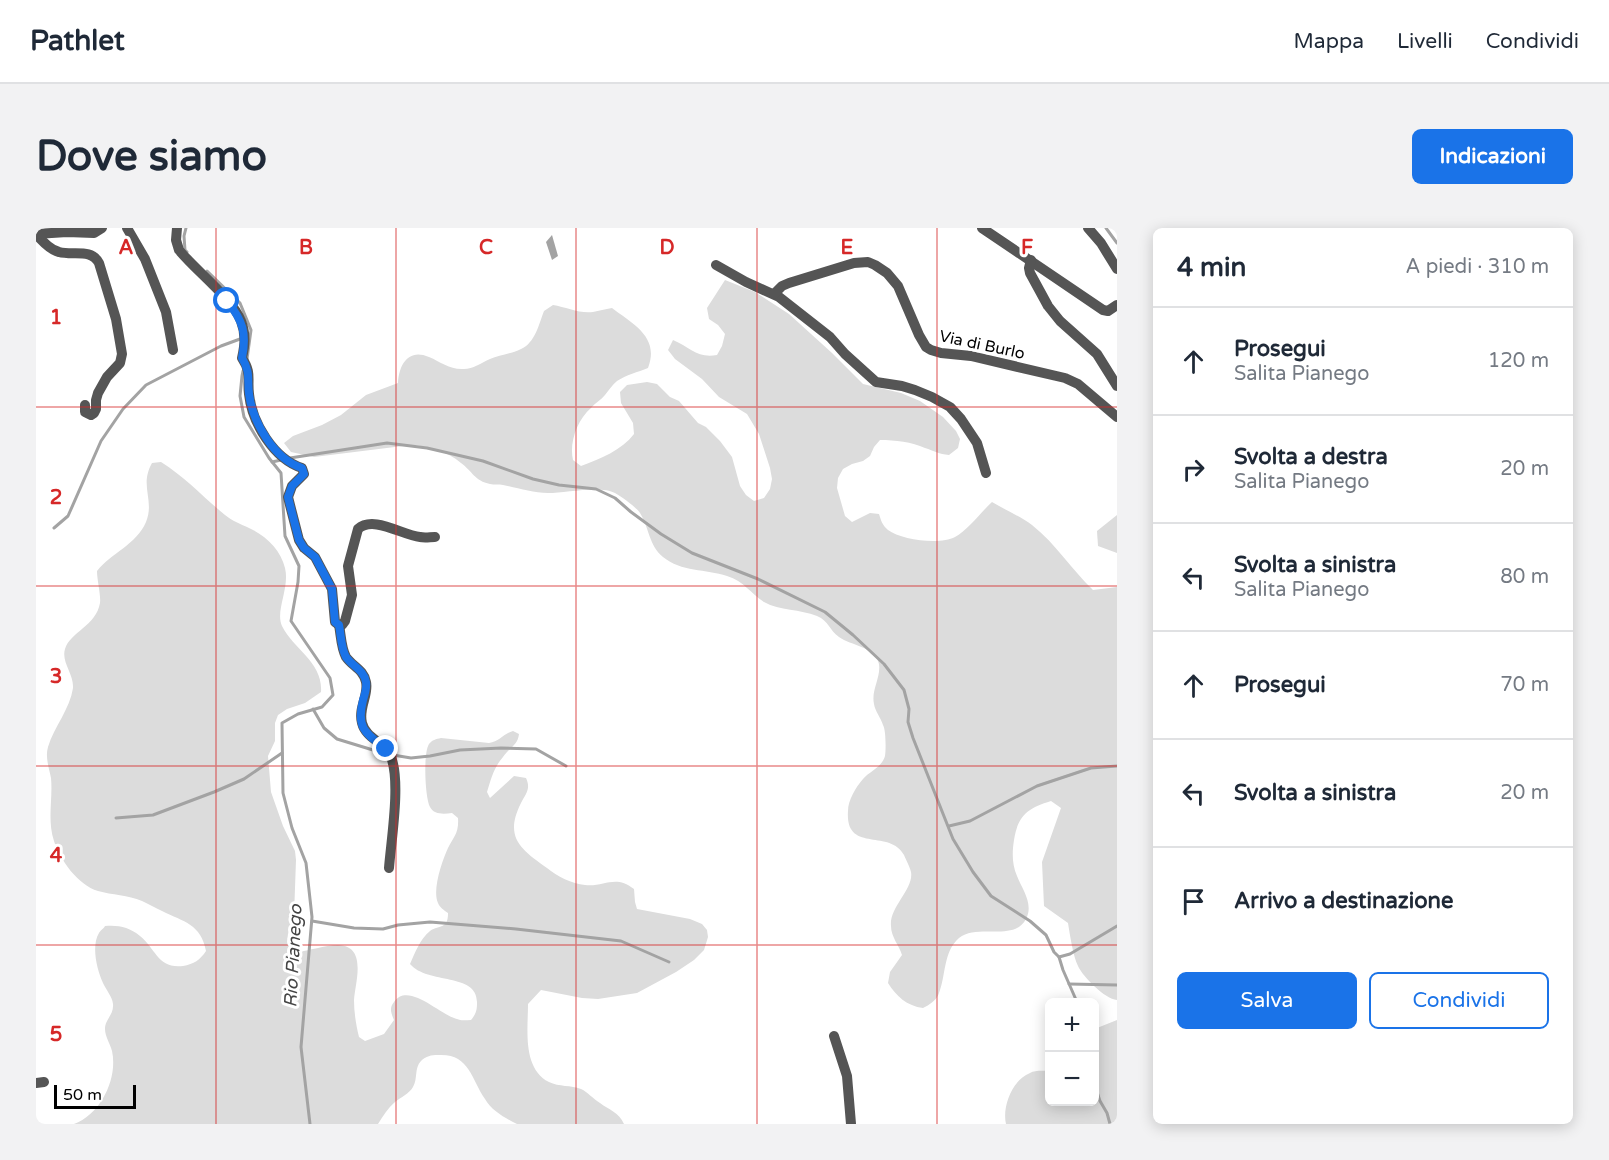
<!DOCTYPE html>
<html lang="it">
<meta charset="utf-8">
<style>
:root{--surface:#fff;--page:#f2f2f3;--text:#1f2937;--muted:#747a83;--line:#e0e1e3;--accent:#1a73e8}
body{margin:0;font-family:"Varela Round",sans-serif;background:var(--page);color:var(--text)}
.controls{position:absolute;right:18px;bottom:18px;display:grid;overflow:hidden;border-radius:9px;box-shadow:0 3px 15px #0003}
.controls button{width:54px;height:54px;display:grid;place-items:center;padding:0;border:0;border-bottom:2px solid var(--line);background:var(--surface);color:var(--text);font:30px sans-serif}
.scale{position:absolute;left:18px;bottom:15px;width:82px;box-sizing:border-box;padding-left:6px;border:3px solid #000;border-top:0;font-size:16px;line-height:21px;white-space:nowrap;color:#000;-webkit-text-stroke:4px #fff;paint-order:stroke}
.stop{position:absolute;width:18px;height:18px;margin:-14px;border:4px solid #1a73e8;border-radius:50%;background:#fff}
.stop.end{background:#1a73e8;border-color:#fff;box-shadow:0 2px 6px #0008}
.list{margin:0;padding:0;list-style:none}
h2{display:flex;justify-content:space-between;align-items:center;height:78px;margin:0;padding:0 24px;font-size:26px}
h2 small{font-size:20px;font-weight:400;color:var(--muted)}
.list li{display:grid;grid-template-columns:39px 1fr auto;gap:18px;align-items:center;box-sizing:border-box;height:108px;padding:0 24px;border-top:2px solid var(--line)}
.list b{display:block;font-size:22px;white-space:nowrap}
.list p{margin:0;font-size:20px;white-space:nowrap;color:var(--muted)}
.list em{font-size:20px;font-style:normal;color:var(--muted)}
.actions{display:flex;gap:12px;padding:18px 24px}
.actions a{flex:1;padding:14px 0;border:2px solid var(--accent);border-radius:9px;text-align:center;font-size:21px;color:var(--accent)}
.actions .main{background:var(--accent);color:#fff}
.icon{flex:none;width:33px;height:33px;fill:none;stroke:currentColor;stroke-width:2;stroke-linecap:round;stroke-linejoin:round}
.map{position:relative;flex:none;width:1081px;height:896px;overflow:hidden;border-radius:9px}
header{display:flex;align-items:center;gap:36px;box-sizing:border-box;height:84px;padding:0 30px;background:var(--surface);border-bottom:2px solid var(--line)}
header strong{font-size:28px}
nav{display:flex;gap:33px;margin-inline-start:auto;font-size:21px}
.intro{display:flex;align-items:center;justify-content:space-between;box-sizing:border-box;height:144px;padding:0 36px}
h1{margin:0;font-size:42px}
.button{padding:15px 27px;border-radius:9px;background:var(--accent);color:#fff;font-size:21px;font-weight:700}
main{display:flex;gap:36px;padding:0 36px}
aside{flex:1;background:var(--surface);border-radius:9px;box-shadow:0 3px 15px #0003}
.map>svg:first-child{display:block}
.green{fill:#dcdcdc}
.water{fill:#a3a3a3}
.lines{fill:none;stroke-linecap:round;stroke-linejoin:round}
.stream{stroke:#a3a3a3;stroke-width:3}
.minor{stroke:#555;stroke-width:10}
.route{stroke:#1a73e8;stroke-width:8}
.grid{fill:none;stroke:#d62828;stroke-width:1.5;stroke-opacity:0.55}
.labels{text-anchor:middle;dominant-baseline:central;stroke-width:6;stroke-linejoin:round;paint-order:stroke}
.street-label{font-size:16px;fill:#000;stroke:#fff}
.water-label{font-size:18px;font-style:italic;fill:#444;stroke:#fff}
.grid-label{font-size:20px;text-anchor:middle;font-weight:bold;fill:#d62828;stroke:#fff;stroke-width:6;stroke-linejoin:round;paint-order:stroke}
</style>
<header>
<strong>Pathlet</strong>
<nav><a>Mappa</a><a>Livelli</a><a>Condividi</a></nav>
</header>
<div class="intro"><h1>Dove siamo</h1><a class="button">Indicazioni</a></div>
<main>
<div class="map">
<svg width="1081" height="896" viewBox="0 0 1081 896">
<rect width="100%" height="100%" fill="#fff"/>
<g class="green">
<path d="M689 52 719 64 753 86 796 125 827 156 865 165 884 173 907 189 920 203 924 211 922 220 913 227C903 226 898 223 889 220 876 214 859 212 844 212L838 219 834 228 827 233 816 236 807 241 802 250 801 260 809 288 816 294 834 285 843 286C845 292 846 297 852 302 865 312 904 317 919 309 931 303 945 284 956 274 969 282 984 288 996 297 1020 316 1036 342 1057 362L1081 359V772C1069 771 1047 749 1042 738 1037 728 1034 707 1032 695L1008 678 1006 634 1025 580 1015 573C992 580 982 587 978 612 976 625 976 636 981 648 986 661 998 676 990 691 978 714 942 695 923 710 907 724 910 748 903 765 901 772 893 777 887 780 871 778 860 768 852 755L854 744 866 727C863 717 855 709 855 698 853 679 878 661 875 644 874 639 870 632 868 627 854 600 809 626 812 583 812 572 820 559 827 551 834 543 846 539 849 528 850 522 850 502 847 497 845 490 839 483 838 476 835 462 845 450 843 436 839 418 815 418 803 409 793 402 793 393 781 388 764 381 744 383 728 374 715 366 708 353 691 348 670 341 645 344 627 329 613 318 613 299 604 285 600 279 586 269 579 265 565 257 529 265 512 265 497 265 482 260 467 257 463 256 458 257 454 256 439 253 436 243 425 235 411 223 392 218 375 217L278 229 255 224 248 215 257 208 286 197 305 187 330 167 362 155C363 137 372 120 393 129 405 134 414 142 428 141 437 141 445 135 454 131 463 127 475 126 485 121 499 115 503 96 508 83L517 77C530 79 544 86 557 84 563 83 569 81 576 80 597 96 624 109 612 140 602 144 590 147 581 153 576 157 573 162 569 167 565 172 559 175 555 180 541 192 533 215 537 232L545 238C564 231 586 222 598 206L597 195 585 175 584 164 591 157 611 154 621 156 634 169 643 173 662 195 670 199 684 213 696 229 704 258 710 267 718 273 728 270 734 261 736 251 734 240 723 206 711 186 683 169 666 151 639 131 632 122 637 112C654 119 662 131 681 127L686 118 689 106 682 97 673 91 671 80Z"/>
<path d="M125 234C149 249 167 269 189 287 196 293 205 296 213 300 229 307 245 322 249 340 254 360 239 383 246 398 258 422 287 434 285 464L269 475 251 481 242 487 239 495V513L232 528 235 564 247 598 259 623 260 632 258 688 252 706 251 714 254 720 260 724C274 723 288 717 302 717 332 718 319 755 318 772 318 784 320 797 323 809L329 813 348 806 358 792C355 785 353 780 358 774 372 753 404 787 421 791 425 793 430 792 435 792 440 786 441 782 441 775 442 744 392 757 374 736 379 725 384 711 394 703 404 696 412 702 412 685 408 682 404 680 402 675 396 662 406 633 412 620 418 608 423 605 422 590L416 585C408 586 398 587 394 579 389 570 387 525 393 516 396 512 400 511 405 510L453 515C463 514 467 506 477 503L483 506C482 517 473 520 467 529 458 539 455 551 451 564L454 570 478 548 490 550C495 561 490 565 485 575 468 609 484 621 511 640 521 648 536 656 549 657 569 659 579 646 598 661L599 674 601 681 654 691 666 696 671 702 672 709 668 722 658 732 640 744 601 765 562 771 546 770 505 762 492 776C492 801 486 840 513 854 523 859 535 857 545 861 552 864 557 871 564 875 573 882 583 884 588 896H481C469 890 456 883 449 871 435 850 433 825 402 827 395 827 390 828 385 833 378 840 382 851 377 859 373 866 365 869 359 874 352 880 347 888 342 896H38C65 886 82 850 76 823 74 816 69 808 69 801 69 791 78 787 77 776 76 768 70 762 67 755 61 742 55 718 63 705 63 704 69 699 69 698 83 697 93 699 104 708 120 721 122 741 147 738 158 736 164 732 170 723 165 696 148 694 126 683 119 680 113 676 106 673 92 667 76 667 62 663 42 657 24 632 18 613 11 592 17 571 15 550 13 540 9 529 12 519 18 499 34 481 37 460 38 446 25 434 29 421 34 404 60 398 64 375 65 367 61 352 61 343 75 325 100 317 110 294 119 272 103 258 116 235Z"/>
<path d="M1081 287V325L1062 318 1061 303Z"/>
<path d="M1081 792V896H970C966 879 976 852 994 845 999 842 1008 843 1013 843L1014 874H1058L1059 805 1061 800Z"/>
</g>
<path class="water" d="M516 7 522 28 516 32 510 14Z"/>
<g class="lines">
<g class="stream">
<path d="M150 0 148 8 149 22 151 24"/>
<path d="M1070 0 1081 15"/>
<path d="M171 43 204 75 215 102 211 131"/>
<path d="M207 143 206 148 204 168 208 189 233 230 245 245 249 308 263 338 262 354 255 393 294 450 297 467 286 479 262 486 246 495 247 565 256 600 270 635 276 689 265 819 274 896"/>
<path d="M254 230 351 215 391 220 447 233 497 251 523 257 560 261 579 270 595 284 625 306 656 325 722 351 789 384 817 407 848 436 868 462 873 481 872 494 877 510 917 611 937 644 955 668 994 693 1010 707 1018 724 1023 729 1027 742 1041 774"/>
<path d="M236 234 245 232"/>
<path d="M18 300 32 288 65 213 87 181 110 157 185 118 204 111"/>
<path d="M277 481 288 500 301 511 350 526"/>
<path d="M357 527 375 530 394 528 424 522 465 520 500 521 530 538"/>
<path d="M80 590 117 587 178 564 208 551 246 525"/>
<path d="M913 598 934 593 1001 558 1055 540 1081 538"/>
<path d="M276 693 318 700 347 701 362 697 394 694 480 701 585 713 633 734"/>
<path d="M1023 729 1034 726 1081 698"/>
<path d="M1033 756 1081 757"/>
<path d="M1058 855 1064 873 1071 885 1074 896"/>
</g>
<g class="minor">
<path d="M91 0 109 31 130 84 137 122"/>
<path d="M141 0 140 12 143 22C159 42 197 71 205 93 210 106 209 117 206 130 216 145 211 151 213 166 216 195 238 231 266 240L268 246 256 258 252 269 254 277 263 312 268 320 279 329 296 361 299 394 303 397H306L309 393 316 367 312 338 322 301C337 287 366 307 384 309 389 310 394 309 399 309"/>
<path d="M946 0 1067 82 1072 83 1081 77"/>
<path d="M1052 0 1065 15 1081 41"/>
<path d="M0 6C6 13 14 22 23 24 37 28 55 20 63 35L80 91 86 126 84 135 71 149 62 165 60 172V181L58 185 55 187 49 184V177"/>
<path d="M0 6 31 4 58 5 66 0"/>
<path d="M995 32 993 40 994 45 1012 78 1024 93 1061 126 1081 158"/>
<path d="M680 37 710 54 743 69 794 109 809 126 840 154 866 158 879 162 896 169 914 179 925 191 941 215 950 245"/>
<path d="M738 66 746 58 753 55 818 35 832 34 839 37 851 45 862 58 883 107 890 119 895 122 905 125 935 128 1029 150 1042 156 1081 189"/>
<path d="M303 397C305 407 305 420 310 429 316 438 328 442 330 454 333 467 322 480 326 495 330 511 349 514 355 529 365 554 355 613 353 640"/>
<path d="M798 808 811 848 815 896"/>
<path d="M0 855 8 854"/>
</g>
</g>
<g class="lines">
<path class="route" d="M191 73C207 93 211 105 206 130 215 145 211 151 213 166 217 195 238 231 266 240L268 246 256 258 252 269 254 277 263 312 268 320 279 329 296 361 299 394 303 397C305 407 305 420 310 429 316 438 328 442 330 454 331 460 329 466 327 472 320 500 329 505 350 521"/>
</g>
<path class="grid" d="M180 0V896M360 0V896M540 0V896M721 0V896M901 0V896M0 179H1081M0 358H1081M0 538H1081M0 717H1081"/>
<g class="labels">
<g class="street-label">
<text transform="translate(946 117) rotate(12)">Via di Burlo</text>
</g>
<g class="water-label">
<text transform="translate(257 728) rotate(-87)">Rio Pianego</text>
</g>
</g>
<g class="grid-label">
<text x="90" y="26">A</text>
<text x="270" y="26">B</text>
<text x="450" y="26">C</text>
<text x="631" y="26">D</text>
<text x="811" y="26">E</text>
<text x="991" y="26">F</text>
<text x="20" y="96">1</text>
<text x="20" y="276">2</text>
<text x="20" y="455">3</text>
<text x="20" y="634">4</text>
<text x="20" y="813">5</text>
</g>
</svg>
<div class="controls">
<button>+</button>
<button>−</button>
</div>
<div class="scale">50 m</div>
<div class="stop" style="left:191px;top:73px"></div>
<div class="stop end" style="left:350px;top:521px"></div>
</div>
<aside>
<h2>4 min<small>A piedi · 310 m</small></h2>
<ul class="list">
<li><svg class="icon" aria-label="ahead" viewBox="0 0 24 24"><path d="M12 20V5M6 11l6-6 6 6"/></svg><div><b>Prosegui</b><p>Salita Pianego</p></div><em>120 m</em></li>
<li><svg class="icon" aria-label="right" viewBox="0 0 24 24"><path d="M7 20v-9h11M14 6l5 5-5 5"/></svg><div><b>Svolta a destra</b><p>Salita Pianego</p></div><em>20 m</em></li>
<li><svg class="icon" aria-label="left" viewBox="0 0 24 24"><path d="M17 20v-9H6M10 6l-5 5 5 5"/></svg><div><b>Svolta a sinistra</b><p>Salita Pianego</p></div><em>80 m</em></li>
<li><svg class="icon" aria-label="ahead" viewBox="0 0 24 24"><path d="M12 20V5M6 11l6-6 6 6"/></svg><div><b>Prosegui</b></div><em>70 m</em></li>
<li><svg class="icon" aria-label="left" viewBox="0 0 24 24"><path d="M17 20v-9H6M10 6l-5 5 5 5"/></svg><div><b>Svolta a sinistra</b></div><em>20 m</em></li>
<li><svg class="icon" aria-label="arrive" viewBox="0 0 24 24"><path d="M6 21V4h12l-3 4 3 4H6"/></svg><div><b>Arrivo a destinazione</b></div></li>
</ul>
<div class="actions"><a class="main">Salva</a><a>Condividi</a></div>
</aside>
</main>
